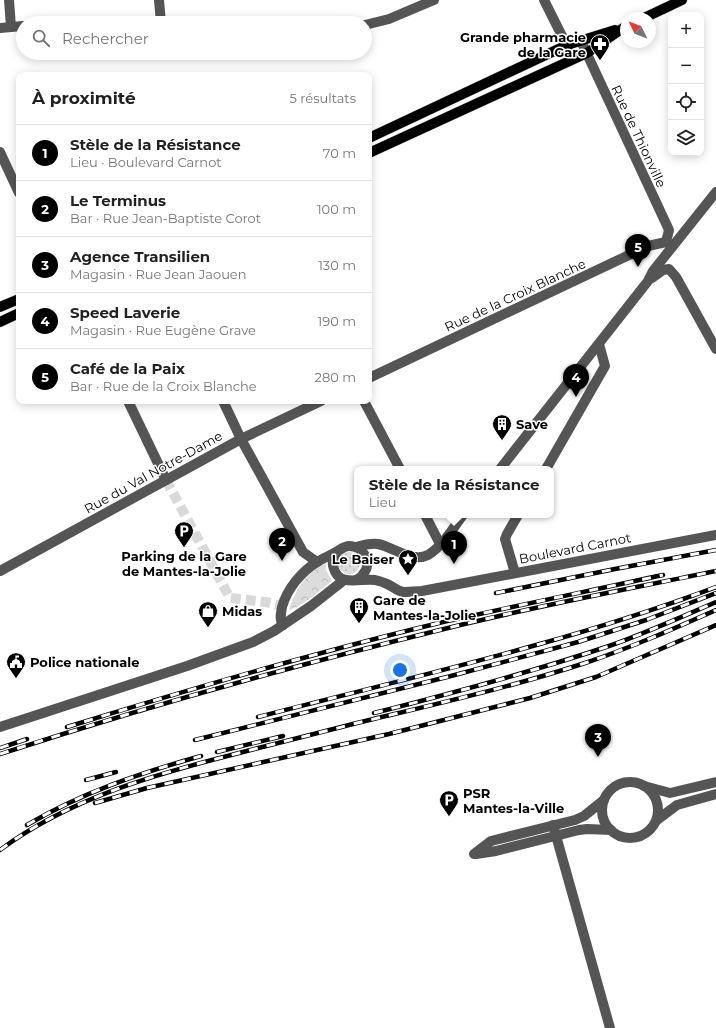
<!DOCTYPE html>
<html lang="fr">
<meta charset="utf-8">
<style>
:root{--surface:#fff;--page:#f6f6f6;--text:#202124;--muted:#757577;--line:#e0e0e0;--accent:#000}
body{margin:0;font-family:Montserrat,sans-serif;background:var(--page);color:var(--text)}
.controls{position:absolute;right:12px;top:12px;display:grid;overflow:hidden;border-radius:8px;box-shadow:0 2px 10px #0003}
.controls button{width:36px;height:36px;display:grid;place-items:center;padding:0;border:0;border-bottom:1px solid var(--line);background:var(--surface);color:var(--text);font:20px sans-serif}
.compass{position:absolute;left:620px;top:12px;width:36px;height:36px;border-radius:50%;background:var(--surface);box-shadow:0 2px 10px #0003;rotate:313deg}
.you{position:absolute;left:400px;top:670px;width:14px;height:14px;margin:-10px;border:3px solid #fff;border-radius:50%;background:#1a73e8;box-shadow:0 0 0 6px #1a73e833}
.badge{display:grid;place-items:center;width:26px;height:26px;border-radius:50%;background:var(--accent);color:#fff;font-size:13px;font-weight:700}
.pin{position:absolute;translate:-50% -33px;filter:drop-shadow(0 1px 2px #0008)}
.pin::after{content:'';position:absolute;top:21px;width:14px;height:12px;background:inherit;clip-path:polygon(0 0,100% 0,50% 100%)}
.popup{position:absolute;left:354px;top:466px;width:200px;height:52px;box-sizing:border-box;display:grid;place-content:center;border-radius:8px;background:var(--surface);filter:drop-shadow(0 1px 3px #0005);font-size:13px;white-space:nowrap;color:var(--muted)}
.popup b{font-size:15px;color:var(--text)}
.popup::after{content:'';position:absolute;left:50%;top:100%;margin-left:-8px;border:8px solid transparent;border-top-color:var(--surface)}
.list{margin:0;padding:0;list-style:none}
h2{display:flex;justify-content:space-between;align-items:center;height:52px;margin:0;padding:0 16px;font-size:17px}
h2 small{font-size:13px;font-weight:400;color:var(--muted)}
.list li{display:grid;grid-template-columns:26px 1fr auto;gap:12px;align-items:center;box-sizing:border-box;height:56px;padding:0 16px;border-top:1px solid var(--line)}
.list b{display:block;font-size:15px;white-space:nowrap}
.list p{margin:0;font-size:13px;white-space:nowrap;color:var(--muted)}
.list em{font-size:13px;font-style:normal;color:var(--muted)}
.icon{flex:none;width:22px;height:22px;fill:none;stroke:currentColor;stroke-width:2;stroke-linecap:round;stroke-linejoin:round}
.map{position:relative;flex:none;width:716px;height:1028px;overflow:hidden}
.search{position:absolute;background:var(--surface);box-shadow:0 2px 10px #0003;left:16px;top:16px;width:356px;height:44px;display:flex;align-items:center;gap:10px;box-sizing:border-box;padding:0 14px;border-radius:22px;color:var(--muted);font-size:15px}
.panel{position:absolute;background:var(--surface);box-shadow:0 2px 10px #0003;left:16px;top:72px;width:356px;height:332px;border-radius:8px}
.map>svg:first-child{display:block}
.grass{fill:url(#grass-dots)}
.park{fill:url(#park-crowns)}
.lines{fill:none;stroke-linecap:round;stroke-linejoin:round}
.minor-tunnel{stroke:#d9d9d9;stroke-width:10;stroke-dasharray:10 5;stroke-linecap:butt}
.major-casing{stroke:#dbdbdb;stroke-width:11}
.minor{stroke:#555;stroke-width:10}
.major{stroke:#000;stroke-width:10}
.rail-casing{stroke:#000;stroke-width:4.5}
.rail{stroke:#fff;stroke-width:3;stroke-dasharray:9;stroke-linecap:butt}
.labels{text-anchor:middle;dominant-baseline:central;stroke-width:3;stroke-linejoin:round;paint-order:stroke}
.poi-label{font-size:13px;font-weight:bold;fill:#000;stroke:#fff;text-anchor:start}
.street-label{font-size:13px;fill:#000;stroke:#fff}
</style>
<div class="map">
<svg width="716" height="1028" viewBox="0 0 716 1028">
<defs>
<pattern id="grass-dots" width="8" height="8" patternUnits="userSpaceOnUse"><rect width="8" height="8" fill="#dcdcdc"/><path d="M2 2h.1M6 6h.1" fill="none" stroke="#bbb" stroke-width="1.8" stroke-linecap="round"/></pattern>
<pattern id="park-crowns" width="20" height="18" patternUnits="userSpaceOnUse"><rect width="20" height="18" fill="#dcdcdc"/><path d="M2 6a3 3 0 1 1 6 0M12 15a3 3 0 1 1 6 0" fill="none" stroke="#bbb"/></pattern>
</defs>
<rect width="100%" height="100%" fill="#fff"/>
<circle class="grass" cx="349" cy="563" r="11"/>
<path class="park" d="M326 562V570L332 581C316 593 308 603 289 610 296 587 306 575 326 562Z"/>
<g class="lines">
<path class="minor-tunnel" d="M166 480 230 598 265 602 283 606"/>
<defs>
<g id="major">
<path d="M644 18 682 0"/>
<path d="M369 138 567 45 615 30"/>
<path d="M369 153 587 53 626 26"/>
<path d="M0 307 19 299"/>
<path d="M0 322 19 313"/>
</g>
</defs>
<use href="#major" class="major-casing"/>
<g class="minor">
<path d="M9 0 11 27"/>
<path d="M159 0 161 23"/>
<path d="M544 0 573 58"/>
<path d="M365 25 389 19 434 0"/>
<path d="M0 28 23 26"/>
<path d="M581 41 669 230 666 242"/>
<path d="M0 152 19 193"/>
<path d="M652 278 663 270 669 269 676 277 716 349"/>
<path d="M369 378 648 246 666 242 672 247"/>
<path d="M128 401 166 480"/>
<path d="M223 401 241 439 303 552 317 562"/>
<path d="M364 401 400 469"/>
<path d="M500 469 648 281 653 271 716 192"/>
<path d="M546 469 605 366 599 344"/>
<path d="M425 515 440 544"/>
<path d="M356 547C363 545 371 543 378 544 393 547 412 563 428 555 443 546 453 528 463 515"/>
<path d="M337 552C334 557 331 562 334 569 339 587 361 578 375 580 379 581 383 582 387 584 392 586 397 591 403 592 409 592 416 591 422 591L716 535"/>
<path d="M0 571 241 439 321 401"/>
<path d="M515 573 505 539 507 534 518 515"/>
<path d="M283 625C279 619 281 614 282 607 287 589 301 572 317 562 323 558 330 556 336 552 340 550 344 546 349 546 364 546 373 563 363 574 362 577 359 578 356 580"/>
<path d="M0 727 187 666 253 642 274 631 311 606 344 580"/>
<circle cx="630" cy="810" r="28"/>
<path d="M644 786 670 793 716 782"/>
<path d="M657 820 677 805 716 794"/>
<path d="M553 825 610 1028"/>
<path d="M474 854 491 841 575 820 584 816 604 800"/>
<path d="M476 854 496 851 579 830 587 829 611 830"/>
</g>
<use href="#major" class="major"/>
<defs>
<g id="rail">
<path d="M496 593 615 569 716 550"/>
<path d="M374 713C453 693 532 672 609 646 646 633 681 617 716 602"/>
<path d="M258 717C412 677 567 643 716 587"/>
<path d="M67 727C190 689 314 653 439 623 514 606 589 591 663 575"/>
<path d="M195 740 451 676 578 642 646 620 716 593"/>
<path d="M0 748 27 739"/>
<path d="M217 752 283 736"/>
<path d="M0 754C145 707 292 666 440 630 531 607 624 590 716 571"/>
<path d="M86 780 116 772"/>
<path d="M95 803 147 788 389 734 530 698 596 677 716 625"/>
<path d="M27 825C81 793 140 773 201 756"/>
<path d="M0 850C70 798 156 774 239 753 277 743 315 734 353 724 431 705 509 688 585 663 630 648 673 629 716 610"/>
</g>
</defs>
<use href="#rail" class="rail-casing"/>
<use href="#rail" class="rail"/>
</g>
<defs>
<symbol id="pharmacy-pin" viewBox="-11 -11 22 30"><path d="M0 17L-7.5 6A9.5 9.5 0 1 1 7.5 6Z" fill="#000" stroke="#fff"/><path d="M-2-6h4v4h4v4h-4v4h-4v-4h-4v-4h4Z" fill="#fff"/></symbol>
<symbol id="building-pin" viewBox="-11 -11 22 30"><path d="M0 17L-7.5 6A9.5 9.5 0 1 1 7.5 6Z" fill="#000" stroke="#fff"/><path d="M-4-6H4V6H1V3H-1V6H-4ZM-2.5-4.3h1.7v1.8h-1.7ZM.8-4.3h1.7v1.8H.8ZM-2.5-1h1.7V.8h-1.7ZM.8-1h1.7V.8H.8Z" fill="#fff"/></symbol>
<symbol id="parking-pin" viewBox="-11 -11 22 30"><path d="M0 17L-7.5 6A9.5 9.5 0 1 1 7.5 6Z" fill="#000" stroke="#fff"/><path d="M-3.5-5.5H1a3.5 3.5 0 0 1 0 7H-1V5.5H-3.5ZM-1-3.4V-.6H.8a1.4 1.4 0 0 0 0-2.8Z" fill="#fff"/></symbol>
<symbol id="sight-pin" viewBox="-11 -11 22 30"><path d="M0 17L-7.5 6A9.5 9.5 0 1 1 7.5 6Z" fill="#000" stroke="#fff"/><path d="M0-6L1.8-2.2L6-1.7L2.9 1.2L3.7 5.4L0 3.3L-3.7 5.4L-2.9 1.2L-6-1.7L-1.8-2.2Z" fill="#fff"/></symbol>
<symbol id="shop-pin" viewBox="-11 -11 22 30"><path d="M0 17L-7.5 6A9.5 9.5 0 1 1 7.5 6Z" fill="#000" stroke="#fff"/><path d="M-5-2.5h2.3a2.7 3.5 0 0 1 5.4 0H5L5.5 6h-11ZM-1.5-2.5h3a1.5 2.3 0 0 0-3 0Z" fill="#fff"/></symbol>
<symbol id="civic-pin" viewBox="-11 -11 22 30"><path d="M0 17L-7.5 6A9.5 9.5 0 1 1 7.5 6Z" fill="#000" stroke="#fff"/><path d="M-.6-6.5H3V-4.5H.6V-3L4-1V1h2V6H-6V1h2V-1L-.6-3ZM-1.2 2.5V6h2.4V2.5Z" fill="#fff"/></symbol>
</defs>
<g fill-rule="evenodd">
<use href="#pharmacy-pin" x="589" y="33" width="22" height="30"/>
<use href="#building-pin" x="491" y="413" width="22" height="30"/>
<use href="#parking-pin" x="173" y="520" width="22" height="30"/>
<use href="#sight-pin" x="397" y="548" width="22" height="30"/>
<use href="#building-pin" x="348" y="596" width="22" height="30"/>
<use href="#shop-pin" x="197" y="600" width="22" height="30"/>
<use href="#civic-pin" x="5" y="651" width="22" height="30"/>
<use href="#parking-pin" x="438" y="789" width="22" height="30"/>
</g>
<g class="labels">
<g class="poi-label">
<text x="586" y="37" text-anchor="end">Grande pharmacie<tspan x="586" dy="15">de la Gare</tspan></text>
<text x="516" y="424">Save</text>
<text x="184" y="556" text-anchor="middle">Parking de la Gare<tspan x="184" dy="15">de Mantes-la-Jolie</tspan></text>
<text x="394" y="559" text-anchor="end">Le Baiser</text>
<text x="373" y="600">Gare de<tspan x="373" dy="15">Mantes-la-Jolie</tspan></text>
<text x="222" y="611">Midas</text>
<text x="30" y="662">Police nationale</text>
<text x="463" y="793">PSR<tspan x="463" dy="15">Mantes-la-Ville</tspan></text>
</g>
<g class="street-label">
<text transform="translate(639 136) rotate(65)">Rue de Thionville</text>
<text transform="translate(515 295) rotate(-25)">Rue de la Croix Blanche</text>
<text transform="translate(153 472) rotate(-29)">Rue du Val Notre-Dame</text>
<text transform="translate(575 548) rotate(-11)">Boulevard Carnot</text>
</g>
</g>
</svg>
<div class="controls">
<button>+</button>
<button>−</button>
<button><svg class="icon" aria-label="locate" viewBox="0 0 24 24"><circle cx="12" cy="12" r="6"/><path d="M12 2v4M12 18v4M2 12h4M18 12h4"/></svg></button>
<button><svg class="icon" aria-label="layers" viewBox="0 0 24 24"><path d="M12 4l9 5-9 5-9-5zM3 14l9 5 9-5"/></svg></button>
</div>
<svg class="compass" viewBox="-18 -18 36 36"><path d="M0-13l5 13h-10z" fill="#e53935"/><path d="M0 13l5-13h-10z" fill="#757577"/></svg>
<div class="you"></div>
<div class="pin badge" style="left:454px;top:564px">1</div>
<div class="popup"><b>Stèle de la Résistance</b>Lieu</div>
<div class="pin badge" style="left:282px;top:561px">2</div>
<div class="pin badge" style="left:598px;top:757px">3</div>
<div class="pin badge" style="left:576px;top:397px">4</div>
<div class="pin badge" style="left:638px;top:267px">5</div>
<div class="search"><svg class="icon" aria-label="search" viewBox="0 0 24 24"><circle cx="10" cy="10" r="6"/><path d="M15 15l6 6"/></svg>Rechercher</div>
<section class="panel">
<h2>À proximité<small>5 résultats</small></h2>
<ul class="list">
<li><span class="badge">1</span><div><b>Stèle de la Résistance</b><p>Lieu · Boulevard Carnot</p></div><em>70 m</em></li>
<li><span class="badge">2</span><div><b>Le Terminus</b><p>Bar · Rue Jean-Baptiste Corot</p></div><em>100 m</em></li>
<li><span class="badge">3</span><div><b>Agence Transilien</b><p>Magasin · Rue Jean Jaouen</p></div><em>130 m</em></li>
<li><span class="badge">4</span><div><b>Speed Laverie</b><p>Magasin · Rue Eugène Grave</p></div><em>190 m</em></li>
<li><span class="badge">5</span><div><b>Café de la Paix</b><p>Bar · Rue de la Croix Blanche</p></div><em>280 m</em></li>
</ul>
</section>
</div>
